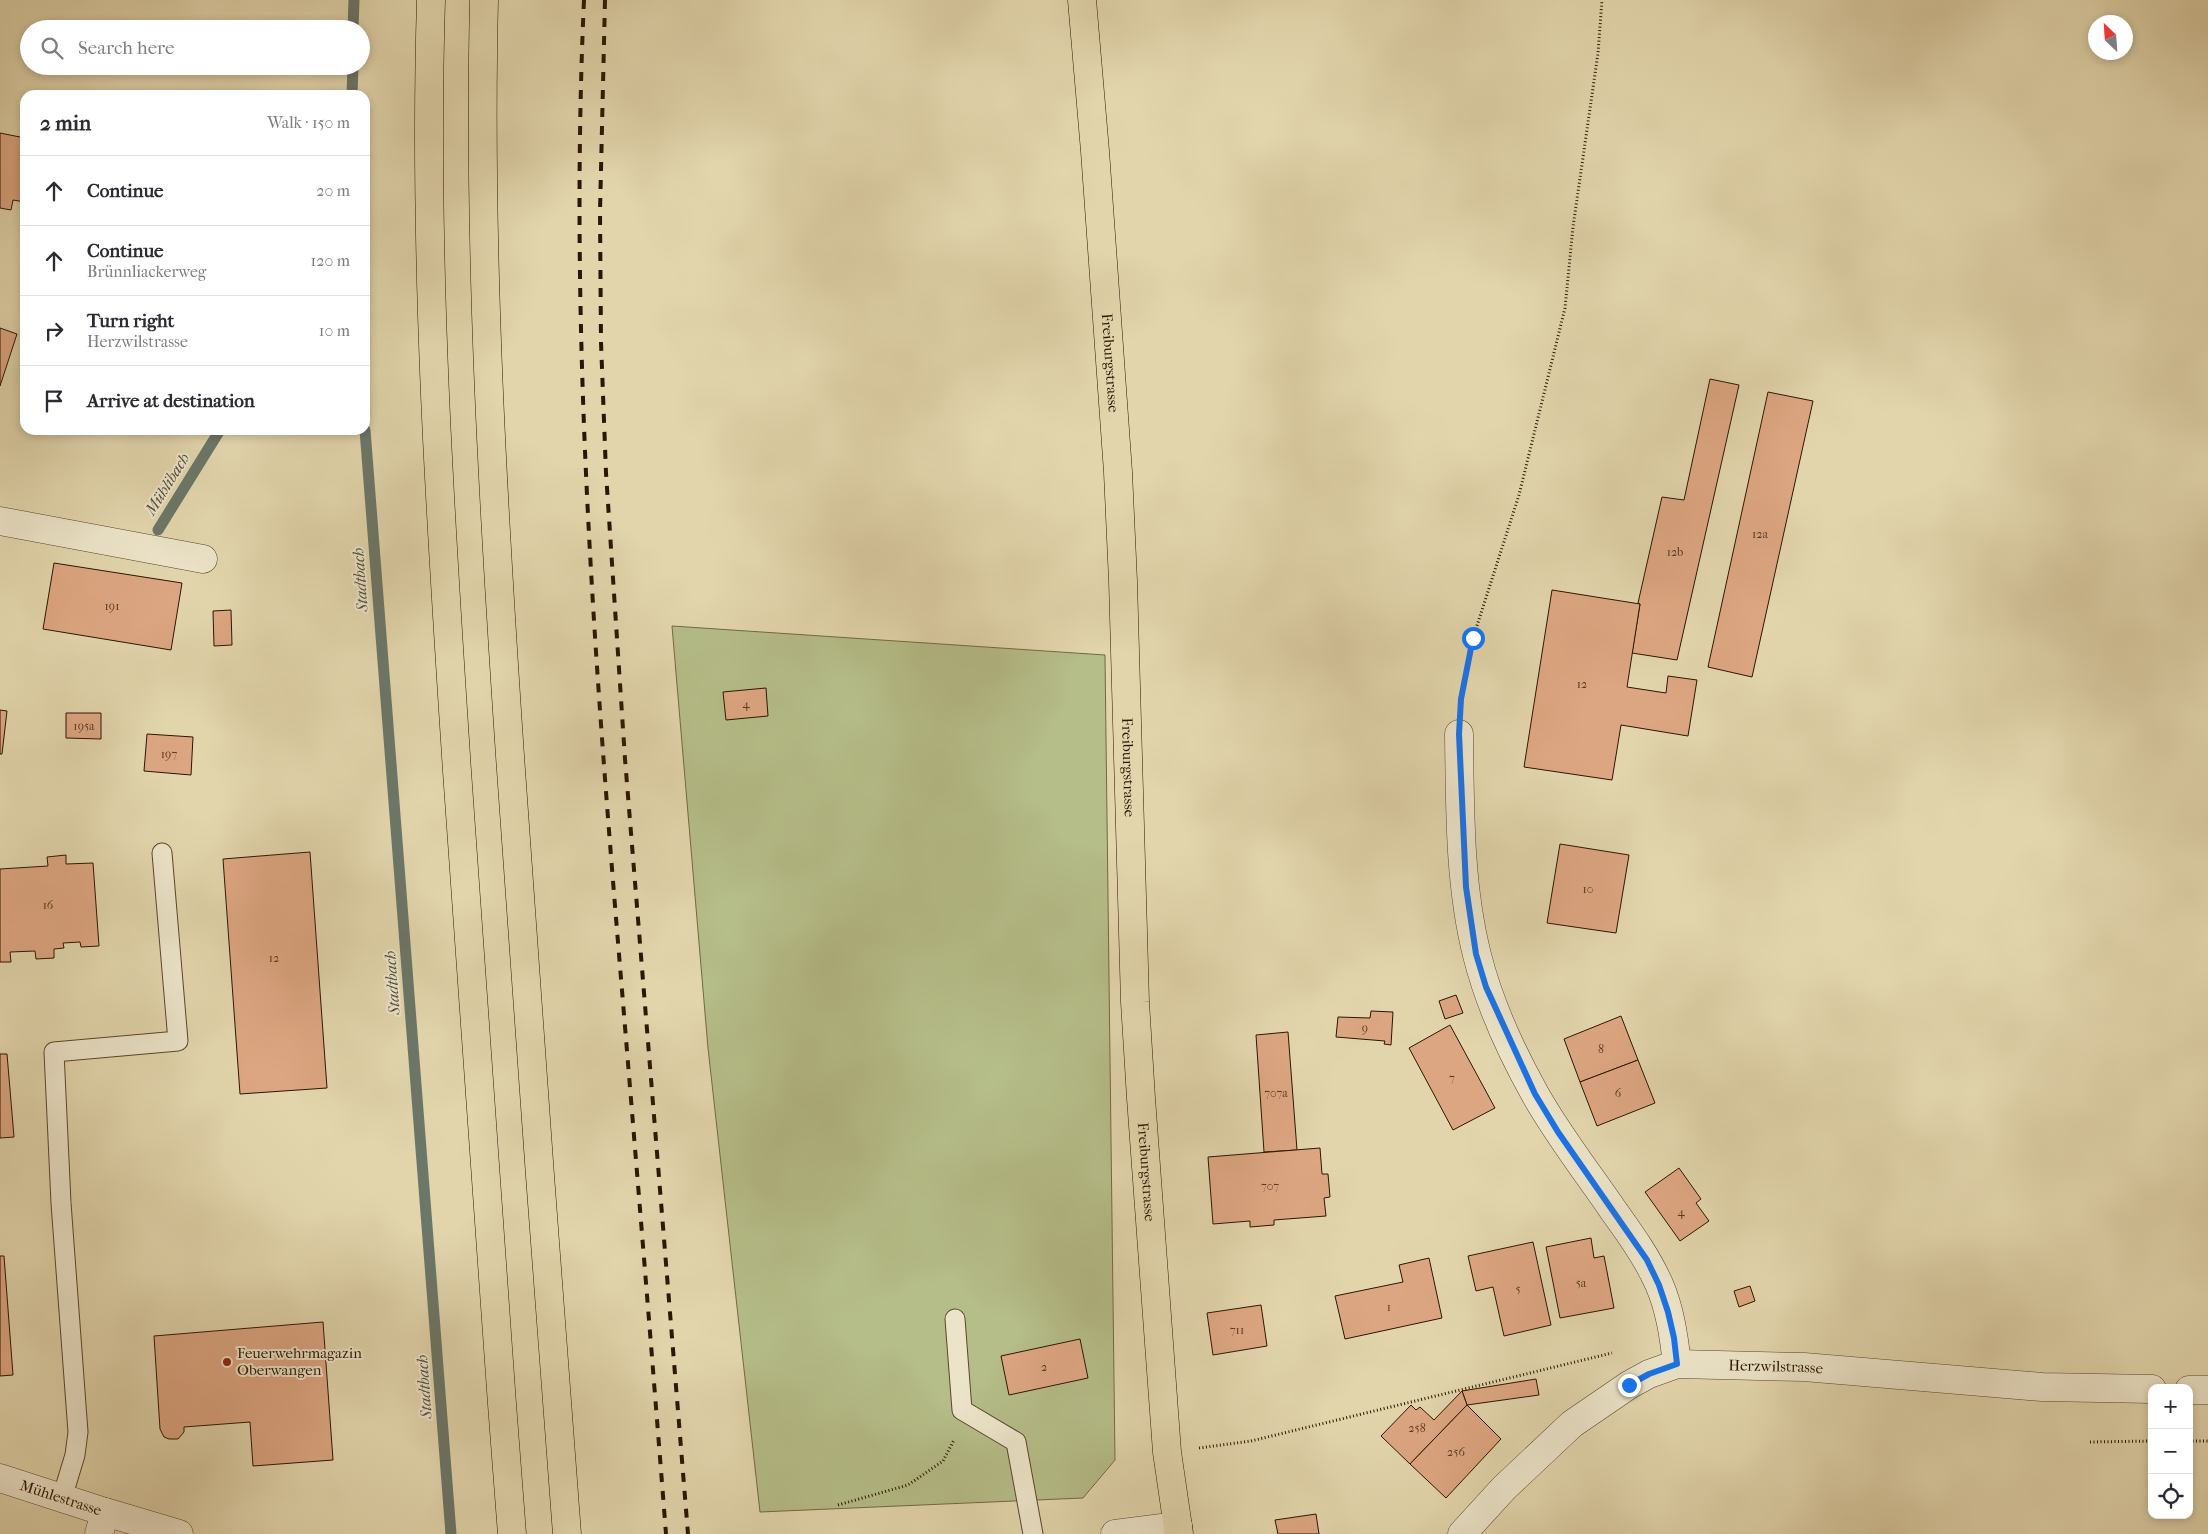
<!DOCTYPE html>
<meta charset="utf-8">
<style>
:root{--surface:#fff;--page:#f7f7f7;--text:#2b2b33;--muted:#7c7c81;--line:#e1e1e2}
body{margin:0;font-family:"IM FELL French Canon",serif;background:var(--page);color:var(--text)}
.controls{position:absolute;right:15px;bottom:15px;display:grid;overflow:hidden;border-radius:10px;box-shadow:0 2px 8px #0003}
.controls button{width:45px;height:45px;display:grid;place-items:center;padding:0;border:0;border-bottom:1px solid var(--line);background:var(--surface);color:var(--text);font:25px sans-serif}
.compass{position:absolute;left:2088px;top:15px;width:45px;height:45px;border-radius:50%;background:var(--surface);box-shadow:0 2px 8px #0003;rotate:335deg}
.stop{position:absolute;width:15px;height:15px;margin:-11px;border:4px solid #1a73e8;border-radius:50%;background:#fff}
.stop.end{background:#1a73e8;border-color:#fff;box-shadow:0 1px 5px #0008}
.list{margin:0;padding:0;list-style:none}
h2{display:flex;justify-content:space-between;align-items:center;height:65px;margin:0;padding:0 20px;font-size:21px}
h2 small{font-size:16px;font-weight:400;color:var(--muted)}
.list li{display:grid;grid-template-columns:32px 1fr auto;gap:15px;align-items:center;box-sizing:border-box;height:70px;padding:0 20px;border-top:1px solid var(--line)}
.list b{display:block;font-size:19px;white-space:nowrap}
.list p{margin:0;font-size:16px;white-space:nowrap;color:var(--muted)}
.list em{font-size:16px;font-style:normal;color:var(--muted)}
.icon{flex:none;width:28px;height:28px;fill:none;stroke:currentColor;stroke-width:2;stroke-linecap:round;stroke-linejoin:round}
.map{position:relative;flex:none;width:2208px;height:1534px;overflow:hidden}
.search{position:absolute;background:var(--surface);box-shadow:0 2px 8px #0003;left:20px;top:20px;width:350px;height:55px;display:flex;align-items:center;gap:12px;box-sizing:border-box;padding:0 18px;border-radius:28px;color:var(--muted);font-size:19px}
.panel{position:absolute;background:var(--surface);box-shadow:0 2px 8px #0003;left:20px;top:90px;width:350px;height:345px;border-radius:15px}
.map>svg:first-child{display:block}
.green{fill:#b5bd88;stroke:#706a44}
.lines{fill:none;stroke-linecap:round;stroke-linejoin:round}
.stream{stroke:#6b7769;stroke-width:11}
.building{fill:#dda682;stroke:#2c1600}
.service-casing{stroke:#5a462b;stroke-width:21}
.minor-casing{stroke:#5a462b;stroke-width:29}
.tertiary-casing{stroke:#5a462b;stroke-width:29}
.primary-casing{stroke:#2c1600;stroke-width:29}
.motorway-casing{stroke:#2c1600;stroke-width:29}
.path{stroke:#2c1600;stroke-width:3;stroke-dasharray:1 2.5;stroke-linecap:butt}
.service{stroke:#ece4c9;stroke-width:19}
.minor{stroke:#ece4c9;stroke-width:28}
.tertiary{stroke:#ece4c9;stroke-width:28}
.primary{stroke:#e2d5ac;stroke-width:28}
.motorway{stroke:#e2d5ac;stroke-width:28}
.rail{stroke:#2c1600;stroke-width:4;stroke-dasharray:9 9;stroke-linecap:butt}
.route{stroke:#1a73e8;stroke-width:6}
.poi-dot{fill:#8f2418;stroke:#ece4c9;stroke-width:2}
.labels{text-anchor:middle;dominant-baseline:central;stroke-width:4;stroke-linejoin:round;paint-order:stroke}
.number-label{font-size:12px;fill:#583a20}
.street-label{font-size:15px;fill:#2c1600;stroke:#ece4c9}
.poi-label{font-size:15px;fill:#2c1600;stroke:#ece4c9;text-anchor:start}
.water-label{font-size:16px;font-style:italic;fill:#514f3d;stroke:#ece4c9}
</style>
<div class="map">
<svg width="2208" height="1534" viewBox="0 0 2208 1534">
<rect width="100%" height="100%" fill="#e2d5ac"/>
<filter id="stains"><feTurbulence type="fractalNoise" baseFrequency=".004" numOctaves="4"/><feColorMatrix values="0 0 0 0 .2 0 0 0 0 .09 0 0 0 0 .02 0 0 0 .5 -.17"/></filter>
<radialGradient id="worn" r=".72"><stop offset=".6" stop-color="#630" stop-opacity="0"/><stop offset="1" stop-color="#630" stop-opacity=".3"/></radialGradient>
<path class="green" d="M672 626 1105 655 1115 1460 1083 1498 760 1512 708 1048Z"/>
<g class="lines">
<g class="stream">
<path d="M353 29 354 0"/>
<path d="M352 95 353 66"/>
<path d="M365 430 451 1534"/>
<path d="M158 530 220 430"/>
</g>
</g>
<g class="building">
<path d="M0 133 25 138V202L13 200 11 210 0 208Z"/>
<path d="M0 328 17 334 0 386Z"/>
<path d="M1710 379 1739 385 1677 660 1632 653 1640 604 1638 603 1662 497 1684 500Z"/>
<path d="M1768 392 1813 401 1752 677 1708 667Z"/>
<path d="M54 563 182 583 171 650 43 629Z"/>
<path d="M1552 590 1640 604 1627 687 1666 693 1668 676 1697 680 1688 736 1621 725 1612 780 1524 767Z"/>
<path d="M231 610 232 645 214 646 213 611Z"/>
<path d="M766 688 768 716 726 720 723 692Z"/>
<path d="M0 710 7 711 2 754H0Z"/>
<path d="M66 713H101V739L66 738Z"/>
<path d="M147 734 193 737 191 775 144 771Z"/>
<path d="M1560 844 1629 855 1616 933 1547 923Z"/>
<path d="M310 852 327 1088 240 1094 223 859Z"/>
<path d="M66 855V864L93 863 99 946 81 947 80 942 63 943 64 948 54 949V958L36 959 35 951 10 952 11 962H0V869L48 866 47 857Z"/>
<path d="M1456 995 1463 1013 1445 1019 1439 1001Z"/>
<path d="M1371 1011 1393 1012 1391 1045 1384 1044 1385 1041 1336 1037 1338 1017 1370 1018Z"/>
<path d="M1621 1016 1638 1060 1580 1082 1564 1039Z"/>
<path d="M1450 1025 1495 1108 1453 1130 1409 1048Z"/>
<path d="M1288 1032 1297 1150 1264 1152 1256 1035Z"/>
<path d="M0 1054H7L14 1137 0 1138Z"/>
<path d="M1638 1060 1655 1103 1597 1126 1580 1082Z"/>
<path d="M1320 1148 1322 1174H1328L1330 1197 1324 1198 1326 1216 1274 1220V1225L1250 1227V1221L1213 1224 1208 1157Z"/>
<path d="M1679 1168 1701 1199 1696 1203 1709 1221 1680 1241 1645 1192Z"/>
<path d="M1591 1238 1594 1258 1604 1256 1614 1308 1560 1318 1546 1247Z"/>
<path d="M1533 1242 1551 1325 1504 1336 1493 1287 1476 1291 1468 1256Z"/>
<path d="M0 1256H4L13 1375 0 1376Z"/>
<path d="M1429 1258 1442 1318 1345 1339 1335 1296 1403 1282 1399 1265Z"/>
<path d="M1750 1286 1755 1301 1739 1307 1734 1291Z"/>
<path d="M1261 1305 1267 1346 1213 1355 1207 1313Z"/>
<path d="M323 1322 333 1460 253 1466 250 1422 184 1427V1432L178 1439H169L164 1437 160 1429 154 1336Z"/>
<path d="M1080 1339 1088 1378 1009 1395 1001 1356Z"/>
<path d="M1536 1379 1539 1395 1467 1405 1462 1391Z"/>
<path d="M1462 1391 1467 1405 1410 1464 1381 1436 1411 1405 1416 1410 1420 1407 1434 1420Z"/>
<path d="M1467 1405 1501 1439 1446 1498 1410 1464Z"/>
<path d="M1316 1514 1319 1534H1278L1275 1520Z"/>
</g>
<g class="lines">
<defs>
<g id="service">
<path d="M955 1319 962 1410 1016 1442 1033 1534"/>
<path d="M62 1498 75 1455 78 1432 61 1203 54 1052 178 1041 162 853"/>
</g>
<g id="minor">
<path d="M0 521 203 559"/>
<path d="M1459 734C1460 807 1459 884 1477 955 1489 1003 1511 1051 1535 1094 1558 1135 1587 1172 1613 1210 1630 1234 1647 1257 1659 1284 1670 1309 1674 1337 1677 1364"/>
<path d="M2189 1390H2208"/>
<path d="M99 1534 105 1512"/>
<path id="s1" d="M1462 1534 1504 1488 1572 1424 1629 1385 1649 1374 1677 1364 1804 1367 2042 1387 2152 1389"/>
</g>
<g id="tertiary">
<path id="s2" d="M0 1478 105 1512 179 1534"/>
<path d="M1115 1534 1178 1526"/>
</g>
<g id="primary">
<path id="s3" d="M1082 0 1095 151 1118 472 1123 581 1135 1002 1141 1098 1167 1452 1179 1534"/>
</g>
<g id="motorway">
<path d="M431 0C423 257 440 515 457 771 475 1026 492 1280 512 1534"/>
<path d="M484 0C478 252 493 504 510 756 528 1015 547 1275 567 1534"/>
</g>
</defs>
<use href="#service" class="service-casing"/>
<use href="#minor" class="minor-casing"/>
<use href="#tertiary" class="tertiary-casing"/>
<use href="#primary" class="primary-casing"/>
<use href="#motorway" class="motorway-casing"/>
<g class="path">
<path d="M1461 701 1473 638 1519 495 1565 308 1573 227 1598 53 1602 0"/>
<path d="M2189 1441H2208"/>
<path d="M2090 1442 2152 1441"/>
<path d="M1199 1448 1251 1441 1612 1353"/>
<path d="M838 1505 908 1485 943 1461 954 1440"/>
</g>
<use href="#service" class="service"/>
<use href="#minor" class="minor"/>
<use href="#tertiary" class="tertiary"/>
<use href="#primary" class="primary"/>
<use href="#motorway" class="motorway"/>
<g class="rail">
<path d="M584 0C570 307 591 612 616 918 633 1123 650 1329 666 1534"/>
<path d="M605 0 600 212 601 342 606 473 625 759 688 1534"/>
</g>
</g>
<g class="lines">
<path class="route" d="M1473 638 1461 699 1459 734 1466 887 1476 954 1486 987 1535 1094 1558 1132 1647 1260 1659 1285 1668 1312 1674 1338 1677 1364 1649 1374 1629 1385"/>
</g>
<circle class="poi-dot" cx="227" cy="1362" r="5"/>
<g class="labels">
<g class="number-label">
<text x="1760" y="534">12a</text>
<text x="1675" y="552">12b</text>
<text x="112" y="606">191</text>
<text x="1582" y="684">12</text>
<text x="746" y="704">4</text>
<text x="84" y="726">195a</text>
<text x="169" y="754">197</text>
<text x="1588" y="889">10</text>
<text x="48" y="905">16</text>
<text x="274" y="958">12</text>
<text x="1365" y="1028">9</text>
<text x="1601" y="1049">8</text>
<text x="1452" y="1078">7</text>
<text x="1276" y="1093">707a</text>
<text x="1618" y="1093">6</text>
<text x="1270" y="1186">707</text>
<text x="1681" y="1212">4</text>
<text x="1581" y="1283">5a</text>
<text x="1518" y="1289">5</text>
<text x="1389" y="1307">1</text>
<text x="1237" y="1330">711</text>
<text x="1044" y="1367">2</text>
<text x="1417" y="1428">258</text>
<text x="1456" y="1452">256</text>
</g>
<g class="street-label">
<text stroke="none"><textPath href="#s3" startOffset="364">Freiburgstrasse</textPath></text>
<text stroke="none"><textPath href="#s3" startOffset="769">Freiburgstrasse</textPath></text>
<text stroke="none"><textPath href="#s3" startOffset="1174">Freiburgstrasse</textPath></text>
<text stroke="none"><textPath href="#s1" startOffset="376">Herzwilstrasse</textPath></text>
<text stroke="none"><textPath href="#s2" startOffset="64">Mühlestrasse</textPath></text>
</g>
<g class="poi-label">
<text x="237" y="1353">Feuerwehrmagazin<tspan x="237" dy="17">Oberwangen</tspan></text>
</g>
<g class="water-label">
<text transform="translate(167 484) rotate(-58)">Mühlibach</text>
<text transform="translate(360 580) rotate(-94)">Stadtbach</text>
<text transform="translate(392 983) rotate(-94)">Stadtbach</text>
<text transform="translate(424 1387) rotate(-94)">Stadtbach</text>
</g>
</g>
<rect width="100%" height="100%" filter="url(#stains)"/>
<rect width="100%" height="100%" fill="url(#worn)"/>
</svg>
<div class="controls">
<button>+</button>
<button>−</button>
<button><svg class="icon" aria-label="locate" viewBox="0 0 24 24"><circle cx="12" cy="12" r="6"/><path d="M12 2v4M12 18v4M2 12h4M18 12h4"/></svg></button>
</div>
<svg class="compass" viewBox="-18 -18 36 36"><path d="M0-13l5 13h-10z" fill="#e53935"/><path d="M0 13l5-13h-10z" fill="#7c7c81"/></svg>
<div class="stop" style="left:1473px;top:638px"></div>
<div class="stop end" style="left:1629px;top:1385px"></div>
<div class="search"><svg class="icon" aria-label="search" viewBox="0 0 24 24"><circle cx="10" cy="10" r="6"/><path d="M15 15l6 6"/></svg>Search here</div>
<section class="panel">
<h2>2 min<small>Walk · 150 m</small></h2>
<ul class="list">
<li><svg class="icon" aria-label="ahead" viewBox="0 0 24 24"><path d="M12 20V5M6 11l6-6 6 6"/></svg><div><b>Continue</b></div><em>20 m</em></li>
<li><svg class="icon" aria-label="ahead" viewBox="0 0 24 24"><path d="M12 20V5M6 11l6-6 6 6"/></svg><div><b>Continue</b><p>Brünnliackerweg</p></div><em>120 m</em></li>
<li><svg class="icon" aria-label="right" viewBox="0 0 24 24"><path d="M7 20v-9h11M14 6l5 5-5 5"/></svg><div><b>Turn right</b><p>Herzwilstrasse</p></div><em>10 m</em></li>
<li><svg class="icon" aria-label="arrive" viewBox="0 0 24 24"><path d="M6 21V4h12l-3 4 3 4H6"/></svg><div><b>Arrive at destination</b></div></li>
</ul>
</section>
</div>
